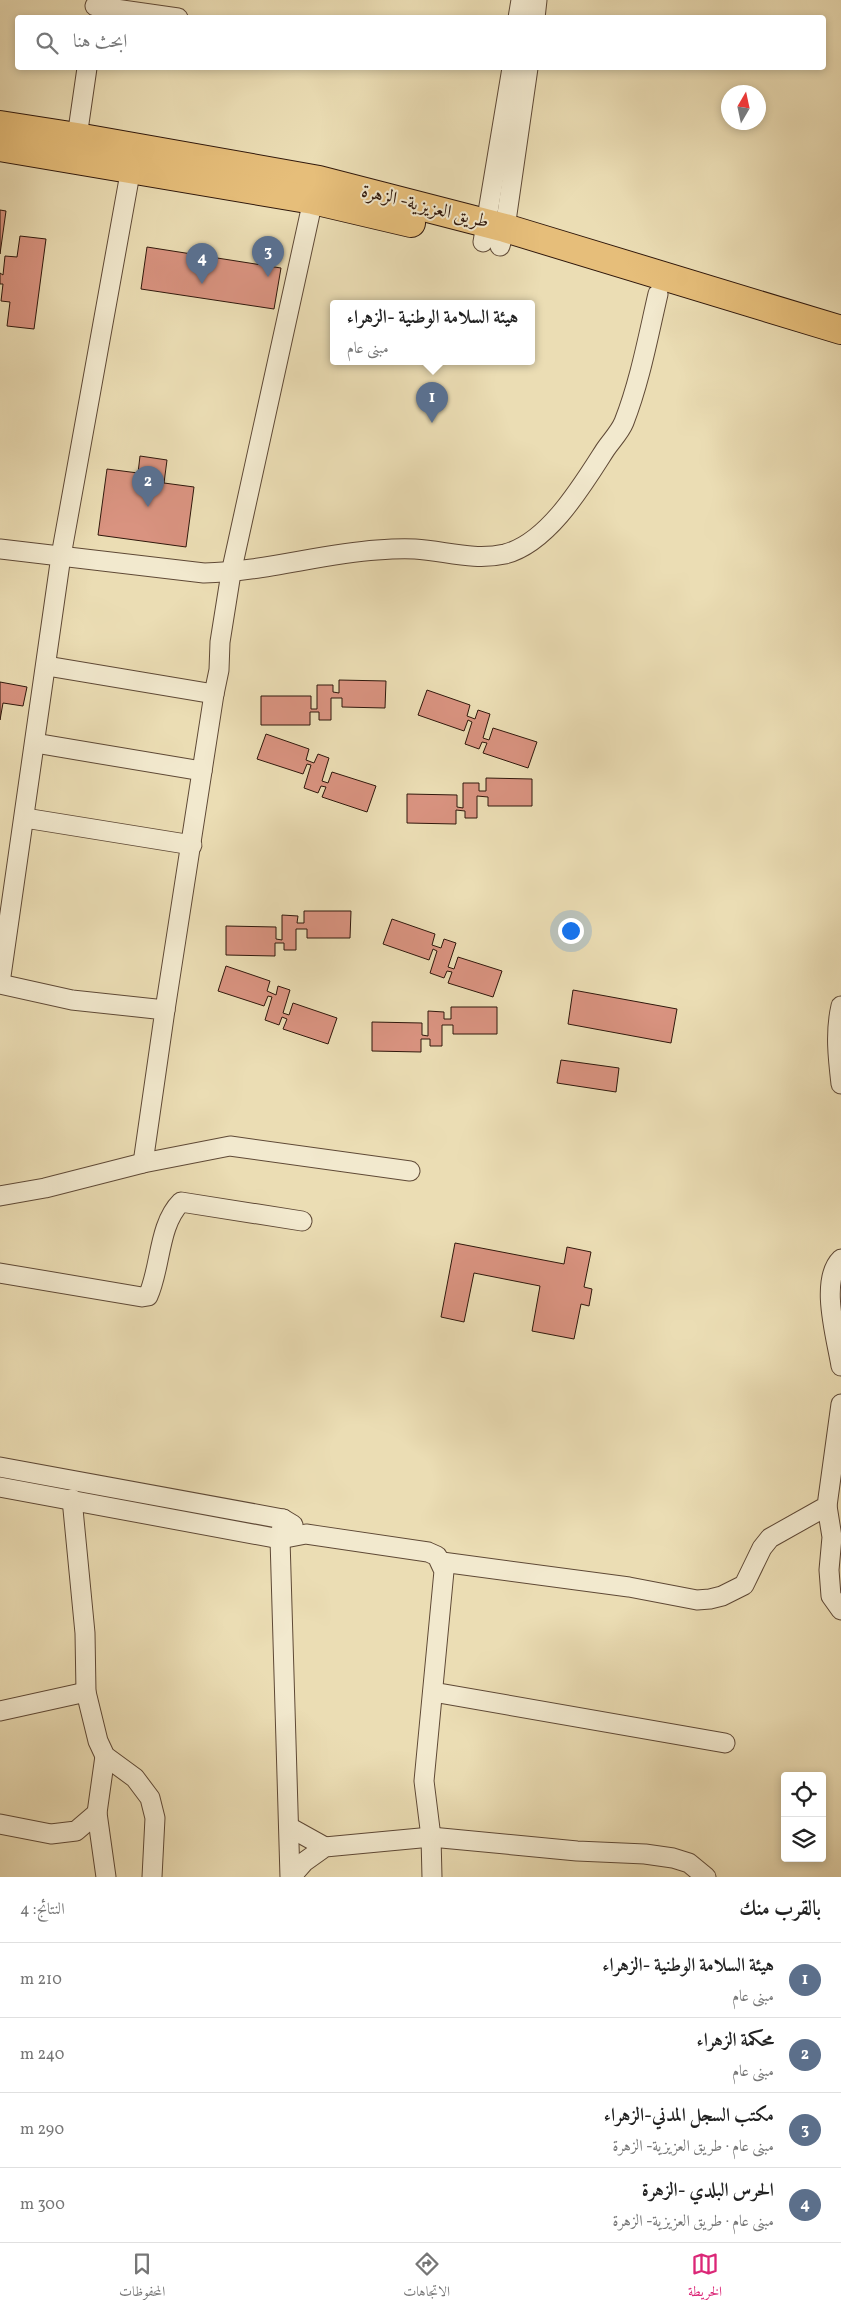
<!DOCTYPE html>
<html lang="ar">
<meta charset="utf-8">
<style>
:root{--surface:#fff;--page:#f2f2f2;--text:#222;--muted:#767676;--line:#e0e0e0;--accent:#db2777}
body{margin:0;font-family:Vollkorn,Amiri,serif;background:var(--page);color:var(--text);direction:rtl}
.controls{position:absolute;right:15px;bottom:15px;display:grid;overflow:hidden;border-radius:5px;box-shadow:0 2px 8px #0003}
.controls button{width:45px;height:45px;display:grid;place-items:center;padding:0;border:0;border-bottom:1px solid var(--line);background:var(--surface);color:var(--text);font:25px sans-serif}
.compass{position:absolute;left:721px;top:85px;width:45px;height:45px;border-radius:50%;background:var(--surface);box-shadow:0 2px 8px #0003;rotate:9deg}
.you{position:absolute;left:570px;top:930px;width:18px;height:18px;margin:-12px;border:4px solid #fff;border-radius:50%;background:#1a73e8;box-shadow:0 0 0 8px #1a73e833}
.badge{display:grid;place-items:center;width:32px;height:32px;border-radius:50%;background:var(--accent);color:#fff;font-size:16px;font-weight:700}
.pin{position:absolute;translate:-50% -41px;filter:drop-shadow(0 1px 2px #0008)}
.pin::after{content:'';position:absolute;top:26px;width:18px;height:15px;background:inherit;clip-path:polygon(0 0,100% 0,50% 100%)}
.popup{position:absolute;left:330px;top:300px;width:205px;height:65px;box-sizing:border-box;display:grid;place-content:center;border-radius:5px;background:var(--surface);filter:drop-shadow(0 1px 4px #0005);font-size:16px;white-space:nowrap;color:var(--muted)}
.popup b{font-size:19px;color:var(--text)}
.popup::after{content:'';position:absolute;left:50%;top:100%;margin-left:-10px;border:10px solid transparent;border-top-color:var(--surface)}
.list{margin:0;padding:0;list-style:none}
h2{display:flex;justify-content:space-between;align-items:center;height:65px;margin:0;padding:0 20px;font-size:21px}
h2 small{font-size:16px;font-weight:400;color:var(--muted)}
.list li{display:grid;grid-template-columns:32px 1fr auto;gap:15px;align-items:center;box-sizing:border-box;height:75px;padding:0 20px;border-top:1px solid var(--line)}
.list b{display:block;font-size:19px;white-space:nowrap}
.list p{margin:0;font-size:16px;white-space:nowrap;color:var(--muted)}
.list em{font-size:16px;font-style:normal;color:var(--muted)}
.icon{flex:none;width:28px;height:28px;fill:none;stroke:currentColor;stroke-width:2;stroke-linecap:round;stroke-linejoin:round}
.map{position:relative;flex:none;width:841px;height:1877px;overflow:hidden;direction:ltr}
.search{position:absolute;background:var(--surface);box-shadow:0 2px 8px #0003;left:15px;right:15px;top:15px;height:55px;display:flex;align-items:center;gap:12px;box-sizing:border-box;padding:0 18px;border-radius:5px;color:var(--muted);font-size:19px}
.sheet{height:365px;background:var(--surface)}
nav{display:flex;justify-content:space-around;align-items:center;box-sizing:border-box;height:70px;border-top:1px solid var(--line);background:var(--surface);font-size:14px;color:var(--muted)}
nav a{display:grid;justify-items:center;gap:2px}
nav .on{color:var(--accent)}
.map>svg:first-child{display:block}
.building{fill:#d99380;stroke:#30180c}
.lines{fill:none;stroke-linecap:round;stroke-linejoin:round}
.minor-casing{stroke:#5f4936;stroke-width:21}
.primary-casing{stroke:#30180c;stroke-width:30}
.minor{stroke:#f2e9ce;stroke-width:19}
.primary{stroke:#e6be7a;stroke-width:28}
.labels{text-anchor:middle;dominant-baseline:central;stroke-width:4;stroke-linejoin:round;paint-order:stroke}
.street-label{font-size:19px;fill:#30180c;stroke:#f2e9ce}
</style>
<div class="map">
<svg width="841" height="1877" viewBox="0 0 841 1877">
<rect width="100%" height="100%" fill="#ebddb4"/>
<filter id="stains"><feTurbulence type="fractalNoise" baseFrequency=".004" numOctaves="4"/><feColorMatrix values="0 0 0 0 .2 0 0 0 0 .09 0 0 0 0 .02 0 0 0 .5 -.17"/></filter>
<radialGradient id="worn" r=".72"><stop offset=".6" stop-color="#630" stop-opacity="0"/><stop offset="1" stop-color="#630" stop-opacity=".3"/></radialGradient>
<g class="building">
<path d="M0 210 6 211 0 254Z"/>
<path d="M20 236 46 239 34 329 7 326 10 302 1 301 3 284H0V273L3 275 5 256 17 257Z"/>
<path d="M147 247 281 268 274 309 141 289Z"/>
<path d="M140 456 167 460 164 483 194 487 186 547 98 535 107 469 138 473Z"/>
<path d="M339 680 386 681 385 708 342 707V698H331V720H319V712H310V725H261V696H311V709H317V685H333V692L339 693Z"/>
<path d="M0 682 27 687 23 706 3 703 0 720Z"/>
<path d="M427 690 470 705 467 716 475 719 478 710 490 714 483 738 489 740 493 728 537 742 528 768 483 753 487 743 482 742 479 749 465 744 472 722 468 720 464 731 418 715Z"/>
<path d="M266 734 309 749 306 760 314 763 318 754 329 758 322 781 328 783 332 772 376 786 367 812 322 797 326 787 321 786 318 793 304 788 311 765 307 764 303 774 257 759Z"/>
<path d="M486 778 532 779V806H488V797L477 796V818H465V811L456 810V824L407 823V794L457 795V807L463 808V783H479V791H486Z"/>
<path d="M304 911H351L350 938H307V929H296V950H284V943H275V956L226 955V926L276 927V939L282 940V915L298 916 297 923H304Z"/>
<path d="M392 919 435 934 432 945 441 948 444 939 456 943 448 967 454 969 458 957 502 971 493 997 448 983 452 972 447 971 444 978 430 973 437 951 433 949 429 960 383 944Z"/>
<path d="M226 966 270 981 267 991 276 995 278 986 290 990 283 1013 289 1015 293 1003 337 1018 328 1044 283 1029 287 1019 282 1017 279 1025 265 1020 272 997 268 996 264 1006 218 991Z"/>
<path d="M573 990 677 1009 671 1043 568 1024Z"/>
<path d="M451 1007H497V1034H453V1025H442V1046H430V1039H421V1052L372 1051V1022L422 1023V1035L428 1036V1011L444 1012V1019H451Z"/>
<path d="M561 1060 619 1068 616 1092 557 1083Z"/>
<path d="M455 1243 564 1264 567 1247 591 1252 584 1287 592 1289 589 1306 581 1304 574 1339 532 1331 540 1286 474 1273 464 1322 441 1317Z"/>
</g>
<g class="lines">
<defs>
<g id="minor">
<path d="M95 6 178 18"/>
<path d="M518 18 521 0"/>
<path d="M535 18 537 0"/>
<path d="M77 137 87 68"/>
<path d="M483 242 512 68"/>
<path d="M500 246 505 228 528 68"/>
<path d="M0 549 204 573C263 572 319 554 377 550 389 549 402 548 415 549 446 551 473 561 505 554 548 543 582 486 605 450 611 441 620 432 624 422 640 381 648 337 658 294"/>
<path d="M47 666 214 694 219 670 220 642 231 573 313 200"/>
<path d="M35 743 202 771"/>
<path d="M25 818 192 845"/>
<path d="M0 983 61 556 131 168"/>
<path d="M0 984 72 1000 165 1010 143 1163"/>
<path d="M841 1006C835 1032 838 1058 841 1084"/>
<path d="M165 1010 214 694"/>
<path d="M0 1196 45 1188 143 1163 230 1146 410 1171"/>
<path d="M841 1259C819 1280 837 1340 841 1366"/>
<path d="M0 1273 142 1297 148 1296C161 1268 158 1225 181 1202L302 1221"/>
<path d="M0 1467 283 1519 293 1525"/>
<path d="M0 1487 280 1539 306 1534 428 1552 437 1556 444 1571 424 1781 431 1837 432 1877"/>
<path d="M72 1499 85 1633 86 1692 98 1741 105 1756 135 1778 150 1798 155 1818 152 1877"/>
<path d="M827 1506 832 1537 829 1570 831 1596 841 1610"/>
<path d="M283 1519 280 1539 290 1877"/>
<path d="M442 1562 629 1587 697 1600 710 1599 722 1596 744 1585 762 1548 770 1538 827 1506 841 1404"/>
<path d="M433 1692 725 1743"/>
<path d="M0 1711 86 1692"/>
<path d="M105 1756 97 1813 106 1877"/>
<path d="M0 1824 51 1834 76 1831 97 1813"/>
<path d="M289 1827 325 1847"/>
<path d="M291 1877 304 1862 325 1847 431 1837 577 1851 645 1854 673 1858 689 1863 706 1877"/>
</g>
<g id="primary">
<path d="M0 125 77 137 319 180 505 228 841 330"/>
<path d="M0 147 313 200 411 223"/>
</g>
</defs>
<use href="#minor" class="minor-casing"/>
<use href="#primary" class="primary-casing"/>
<use href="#minor" class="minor"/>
<use href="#primary" class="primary"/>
</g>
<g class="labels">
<g class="street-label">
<text transform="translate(425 207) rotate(14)">طريق العزيزية- الزهرة</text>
</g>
</g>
<rect width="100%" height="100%" filter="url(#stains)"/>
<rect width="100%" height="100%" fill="url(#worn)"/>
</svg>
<div class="controls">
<button><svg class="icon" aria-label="locate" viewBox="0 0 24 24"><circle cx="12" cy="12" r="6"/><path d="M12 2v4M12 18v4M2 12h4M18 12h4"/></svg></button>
<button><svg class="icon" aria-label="layers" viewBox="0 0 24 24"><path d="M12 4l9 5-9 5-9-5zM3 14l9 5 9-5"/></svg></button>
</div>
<svg class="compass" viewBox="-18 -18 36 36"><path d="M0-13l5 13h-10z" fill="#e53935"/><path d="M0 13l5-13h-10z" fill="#767676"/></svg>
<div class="you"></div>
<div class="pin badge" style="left:432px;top:423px;background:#5c6f8a">1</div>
<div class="popup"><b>هيئة السلامة الوطنية -الزهراء</b>مبنى عام</div>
<div class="pin badge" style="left:148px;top:507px;background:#5c6f8a">2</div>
<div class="pin badge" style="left:268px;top:277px;background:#5c6f8a">3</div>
<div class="pin badge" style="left:202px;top:284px;background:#5c6f8a">4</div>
<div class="search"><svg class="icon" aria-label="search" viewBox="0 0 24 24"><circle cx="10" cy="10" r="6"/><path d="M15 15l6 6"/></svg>ابحث هنا</div>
</div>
<section class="sheet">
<h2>بالقرب منك<small>النتائج: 4</small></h2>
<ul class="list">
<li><span class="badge" style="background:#5c6f8a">1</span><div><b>هيئة السلامة الوطنية -الزهراء</b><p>مبنى عام</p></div><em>210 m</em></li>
<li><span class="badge" style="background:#5c6f8a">2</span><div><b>محكمة الزهراء</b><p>مبنى عام</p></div><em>240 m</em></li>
<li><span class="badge" style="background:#5c6f8a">3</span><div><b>مكتب السجل المدني-الزهراء</b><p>مبنى عام · طريق العزيزية- الزهرة</p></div><em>290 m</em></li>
<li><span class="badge" style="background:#5c6f8a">4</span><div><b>الحرس البلدي -الزهرة</b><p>مبنى عام · طريق العزيزية- الزهرة</p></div><em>300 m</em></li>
</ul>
</section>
<nav>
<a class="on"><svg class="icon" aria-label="map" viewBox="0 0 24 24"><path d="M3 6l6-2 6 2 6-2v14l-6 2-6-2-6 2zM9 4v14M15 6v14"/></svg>الخريطة</a>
<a><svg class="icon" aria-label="directions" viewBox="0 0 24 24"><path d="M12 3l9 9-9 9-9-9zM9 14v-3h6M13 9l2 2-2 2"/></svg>الاتجاهات</a>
<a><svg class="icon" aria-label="saved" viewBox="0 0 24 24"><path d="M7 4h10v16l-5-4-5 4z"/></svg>المحفوظات</a>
</nav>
